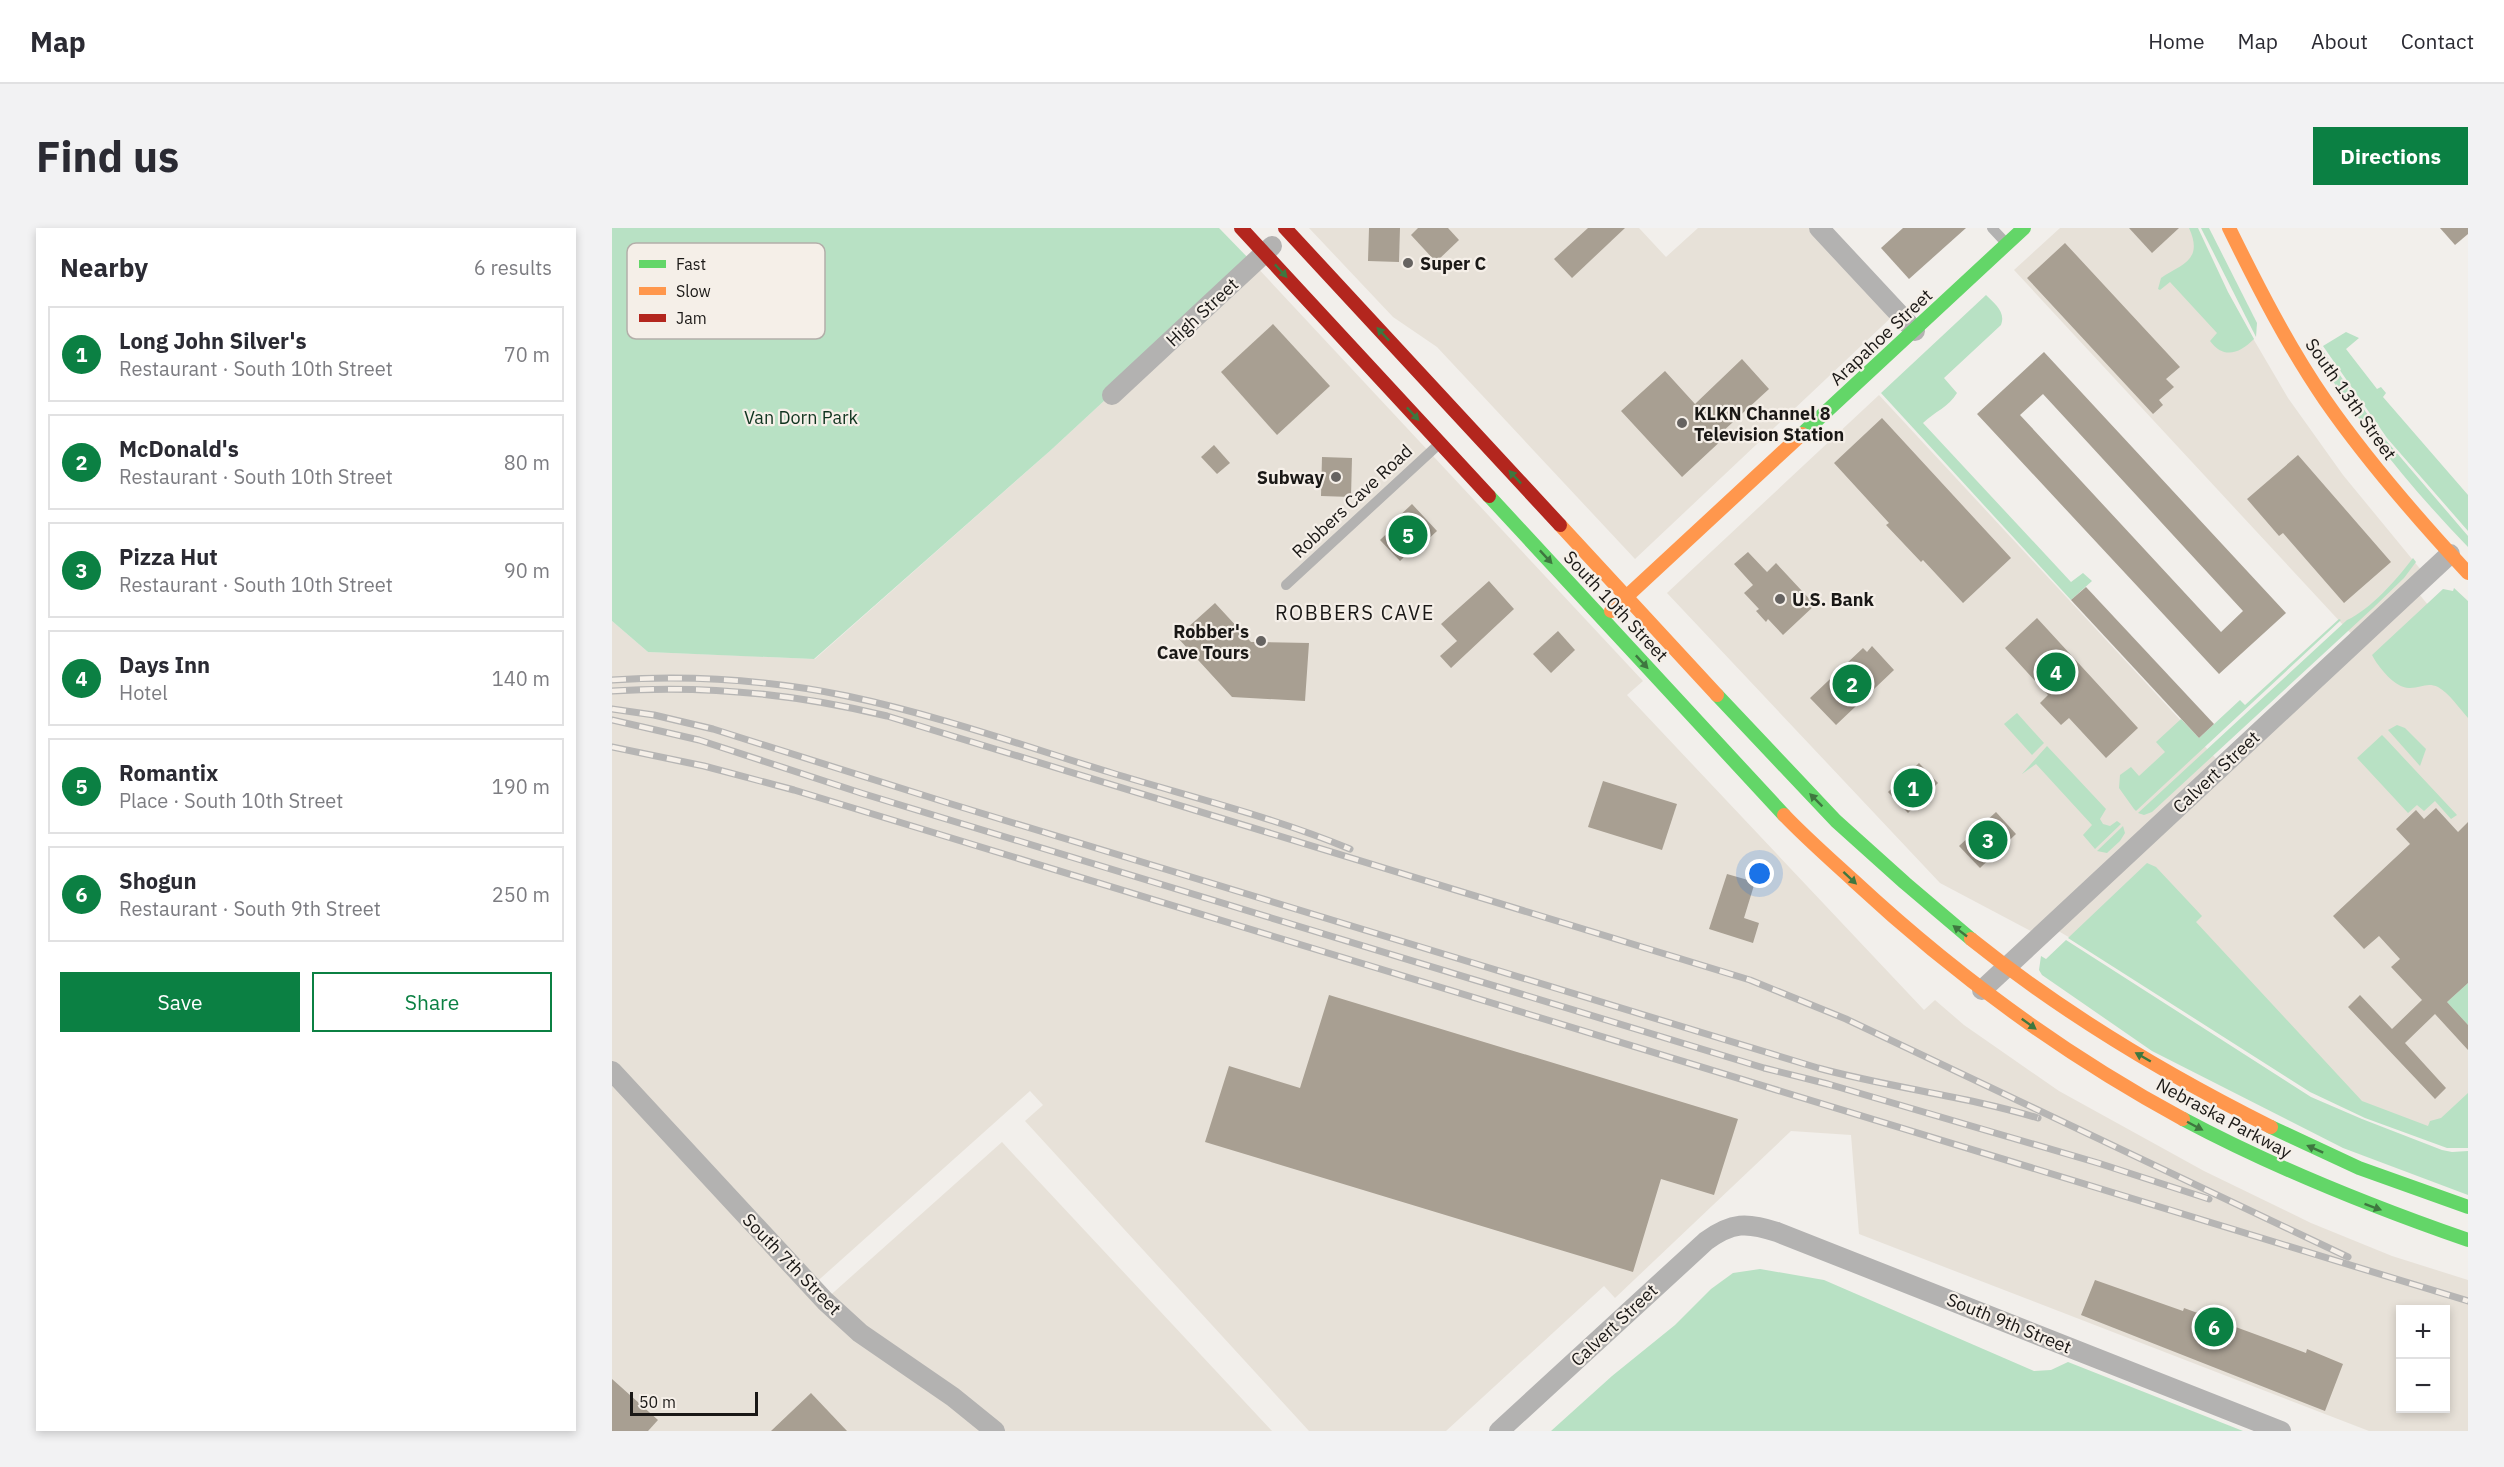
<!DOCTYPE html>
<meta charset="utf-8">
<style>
:root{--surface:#fff;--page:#f2f2f3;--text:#2b2b33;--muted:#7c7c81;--line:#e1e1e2;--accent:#0b8043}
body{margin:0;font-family:"IBM Plex Sans",sans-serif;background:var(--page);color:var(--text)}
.controls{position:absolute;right:18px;bottom:18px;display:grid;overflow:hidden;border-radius:0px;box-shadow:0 3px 9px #0003}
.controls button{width:54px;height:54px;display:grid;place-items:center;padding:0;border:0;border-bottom:2px solid var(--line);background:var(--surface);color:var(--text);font:30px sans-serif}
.scale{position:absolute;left:18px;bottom:15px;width:128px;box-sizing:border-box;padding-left:6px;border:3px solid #1a1816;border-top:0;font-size:16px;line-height:21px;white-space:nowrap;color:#1a1816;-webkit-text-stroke:4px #f5efe8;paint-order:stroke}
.you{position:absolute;left:1148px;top:646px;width:21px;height:21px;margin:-15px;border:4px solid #fff;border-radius:50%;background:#1a73e8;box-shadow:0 0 0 9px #1a73e833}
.badge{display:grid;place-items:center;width:39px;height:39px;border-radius:50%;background:var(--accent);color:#fff;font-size:20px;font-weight:700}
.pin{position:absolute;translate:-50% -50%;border:3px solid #fff;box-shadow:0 2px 6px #0006}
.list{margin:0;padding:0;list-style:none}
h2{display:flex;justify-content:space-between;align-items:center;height:78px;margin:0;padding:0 24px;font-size:26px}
h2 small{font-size:20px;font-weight:400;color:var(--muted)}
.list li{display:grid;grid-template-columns:39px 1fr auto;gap:18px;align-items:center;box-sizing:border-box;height:96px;margin:0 12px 12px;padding:0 12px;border:2px solid var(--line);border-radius:0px}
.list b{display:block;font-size:22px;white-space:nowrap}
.list p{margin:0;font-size:20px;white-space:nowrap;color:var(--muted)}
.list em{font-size:20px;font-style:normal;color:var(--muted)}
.actions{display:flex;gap:12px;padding:18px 24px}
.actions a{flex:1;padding:14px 0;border:2px solid var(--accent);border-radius:0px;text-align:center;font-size:21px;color:var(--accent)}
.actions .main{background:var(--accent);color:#fff}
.map{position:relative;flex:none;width:1856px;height:1203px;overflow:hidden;border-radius:0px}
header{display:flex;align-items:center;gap:36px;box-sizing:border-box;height:84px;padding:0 30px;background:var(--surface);border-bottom:2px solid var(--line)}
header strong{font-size:28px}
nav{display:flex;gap:33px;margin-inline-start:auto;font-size:21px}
.intro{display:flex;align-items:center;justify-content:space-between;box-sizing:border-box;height:144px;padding:0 36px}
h1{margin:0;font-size:42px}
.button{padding:15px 27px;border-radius:0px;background:var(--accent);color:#fff;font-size:21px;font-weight:700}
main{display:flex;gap:36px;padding:0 36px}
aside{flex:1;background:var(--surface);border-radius:0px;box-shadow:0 3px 9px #0003}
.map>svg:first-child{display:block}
.built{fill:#e7e1d8;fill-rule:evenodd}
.green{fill:#b8e1c4}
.building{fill:#a89f92;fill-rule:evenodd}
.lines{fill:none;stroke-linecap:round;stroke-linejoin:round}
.lane{stroke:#b3b2b1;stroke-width:10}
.street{stroke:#b3b2b1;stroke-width:20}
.fast{stroke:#63d668;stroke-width:14}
.slow{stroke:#ff974d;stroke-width:14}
.jam{stroke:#b3261e;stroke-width:14}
.rail-casing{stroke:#b6b5b4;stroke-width:7}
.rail{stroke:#f5efe8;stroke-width:4.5;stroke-dasharray:14;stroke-linecap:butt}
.oneway{fill:#3e773f}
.poi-dot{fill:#666361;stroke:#f5efe8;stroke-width:2}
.labels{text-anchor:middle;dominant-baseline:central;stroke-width:4.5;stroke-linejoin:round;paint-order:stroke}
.poi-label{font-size:18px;font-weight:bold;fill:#1a1816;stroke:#f5efe8;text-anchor:start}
.street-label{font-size:18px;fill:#1a1816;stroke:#f5efe8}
.park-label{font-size:18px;fill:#0f341f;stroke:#f5efe8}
.neighbourhood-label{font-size:20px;letter-spacing:1.5px;fill:#1a1816;stroke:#f5efe8}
.key{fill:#f5efe8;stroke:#b3aea9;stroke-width:1.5}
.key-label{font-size:16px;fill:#1a1816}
</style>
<header>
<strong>Map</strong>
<nav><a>Home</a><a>Map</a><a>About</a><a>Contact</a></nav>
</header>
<div class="intro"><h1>Find us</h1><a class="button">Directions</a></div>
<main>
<aside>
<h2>Nearby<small>6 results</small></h2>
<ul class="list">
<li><span class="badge">1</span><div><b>Long John Silver's</b><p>Restaurant · South 10th Street</p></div><em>70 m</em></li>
<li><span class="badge">2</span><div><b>McDonald's</b><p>Restaurant · South 10th Street</p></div><em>80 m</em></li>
<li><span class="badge">3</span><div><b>Pizza Hut</b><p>Restaurant · South 10th Street</p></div><em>90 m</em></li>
<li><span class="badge">4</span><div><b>Days Inn</b><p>Hotel</p></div><em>140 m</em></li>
<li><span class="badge">5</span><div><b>Romantix</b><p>Place · South 10th Street</p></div><em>190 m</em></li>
<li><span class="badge">6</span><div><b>Shogun</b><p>Restaurant · South 9th Street</p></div><em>250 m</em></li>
</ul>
<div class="actions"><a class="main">Save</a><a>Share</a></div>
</aside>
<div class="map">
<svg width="1856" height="1203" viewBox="0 0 1856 1203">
<rect width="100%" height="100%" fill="#f2efeb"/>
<g class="built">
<path d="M697 0H1027L1054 29 1086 0H1207L1285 84 1023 331 825 119 781 89Z"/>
<path d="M1448 0H1584L1615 66 1676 170 1731 247 1814 348 1802 360 1856 425V918L1764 891 1443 701 1428 708 1328 655 1055 365 1267 167 1610 537 1745 412 1402 42Z"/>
<path d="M641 35 1031 453 1015 467 1312 782 1323 772 1352 797 1447 863 1592 943 1699 995 1780 1028 1856 1052V1203H1757L1247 1006 1239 907 1179 903 1003 1070 992 1058 834 1203H697L413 893 431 877 418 863 200 1058 213 1072 390 914 660 1203H0V393L36 424 203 431 439 222ZM1788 1082H1834V1180H1788Z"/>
</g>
<g class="green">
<path d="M0 0H607L641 35 439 222 202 431 36 424 0 393Z"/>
<path d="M1577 0H1586L1616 64 1642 111C1628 125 1612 132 1598 113L1605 105 1558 54 1548 62 1546 61 1549 50C1569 36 1592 33 1577 0Z"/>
<path d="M1589 0H1597L1645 95 1644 109Z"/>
<path d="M1374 67C1383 76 1394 84 1389 97L1332 150 1345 165C1337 179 1322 184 1311 195L1459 354 1471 345 1480 353 1459 372 1269 165Z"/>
<path d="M1734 104 1747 110 1734 121 1765 161 1769 159 1774 165 1771 169 1856 267V303L1775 210 1711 118Z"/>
<path d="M1709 120 1772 210 1856 308V319C1801 262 1750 200 1708 133L1706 126Z"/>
<path d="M1801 330 1804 334 1792 350 1761 380 1540 584 1532 587 1526 585 1735 392C1758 382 1785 351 1801 330Z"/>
<path d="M1842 360 1856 373V490C1847 480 1837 465 1826 459 1815 454 1809 460 1798 460 1784 461 1766 439 1760 427L1831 361 1841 363Z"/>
<path d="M1727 391 1729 392 1524 583 1522 581 1507 560 1508 547 1519 539 1527 548 1553 524 1544 514 1569 491 1587 510 1628 472 1633 477Z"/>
<path d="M1405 485 1432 515 1420 527 1392 496Z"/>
<path d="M1785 497 1793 500 1814 521 1808 538 1776 502Z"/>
<path d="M1770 507 1774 511 1845 587 1839 591 1823 573 1812 583 1805 577 1796 585 1745 530Z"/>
<path d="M1435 518 1494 581 1488 591 1491 596 1498 598 1505 593 1509 596 1483 621 1471 607 1480 597 1424 536 1410 546Z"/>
<path d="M1511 598 1513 605 1508 613 1495 625 1485 623Z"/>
<path d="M1535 635 1544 639 1590 688 1584 694 1750 873 1816 898 1818 893 1829 890 1856 865V920H1835L1753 890 1698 864 1456 710Z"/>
<path d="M1454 712 1699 869 1750 891 1830 922 1840 924 1856 923V967L1731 920 1540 823 1430 747 1427 742 1429 728 1434 731Z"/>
<path d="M1856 755V797L1835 774Z"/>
<path d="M1148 1041 1212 1052 1422 1143 1439 1142 1456 1134 1631 1203H939L1000 1148 1063 1097 1099 1061 1121 1045Z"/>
</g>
<g class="building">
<path d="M757 0H788L787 34 756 33Z"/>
<path d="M806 0H836L847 12 824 34 799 7Z"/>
<path d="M976 0H1013L960 50 942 31Z"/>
<path d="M1291 0H1354L1297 51 1269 20Z"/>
<path d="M1517 0H1567L1540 25Z"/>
<path d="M1828 0H1856V6L1843 17Z"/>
<path d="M1453 15 1568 139 1554 151 1562 159 1547 172 1551 177 1541 186 1415 50Z"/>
<path d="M661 96 718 158 665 207 609 144Z"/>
<path d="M1432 124 1674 385 1607 446 1365 186ZM1431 166 1631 383 1609 404 1408 187Z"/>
<path d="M1130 131 1157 161 1109 205 1113 209 1070 249 1009 183 1053 143 1083 176Z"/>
<path d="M1270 190 1399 330 1351 375 1311 332 1309 334 1274 297 1277 295 1222 235Z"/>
<path d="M602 217 618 235 605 246 589 229Z"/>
<path d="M1686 227 1779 334 1732 375 1671 305 1667 308 1635 271Z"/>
<path d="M710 229 740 230 739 269 709 268Z"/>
<path d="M800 276 825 303 800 326 797 324 788 333 768 312 786 295 783 292Z"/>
<path d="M1136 324 1155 344 1164 335 1203 377 1171 407 1156 391 1154 394 1144 383 1147 381 1132 365 1141 357 1122 336Z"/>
<path d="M877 353 902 381 839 440 828 428 845 413 829 396Z"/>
<path d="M1474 359 1602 496 1587 510 1459 372Z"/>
<path d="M603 375 639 414 697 415 693 473 620 469 565 409Z"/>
<path d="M1425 390 1526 500 1494 530 1457 490 1449 497 1428 475 1436 467 1393 420Z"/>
<path d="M946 403 963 422 939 445 921 426Z"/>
<path d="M1260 418 1282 442 1224 497 1198 470 1251 420 1255 424Z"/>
<path d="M1307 535 1326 555 1296 585 1276 564Z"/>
<path d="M991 553 1065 576 1050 622 976 599Z"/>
<path d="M1824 580 1846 604 1856 594V755L1835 774 1856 797V822L1823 786 1793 815 1834 860 1823 871 1736 779 1748 767 1780 801 1810 772 1779 739 1788 731 1767 708 1752 721 1721 688 1798 616 1784 601 1804 582 1812 591Z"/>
<path d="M1384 584 1404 606 1368 640 1347 618Z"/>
<path d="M1115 646 1143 654 1132 690 1147 695 1141 715 1097 701Z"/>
<path d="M717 767 1126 891 1102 967 1049 951 1021 1044 593 914 617 838 688 860Z"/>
<path d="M1483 1052 1571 1083 1572 1080 1694 1125 1695 1121 1731 1136 1713 1183 1469 1087Z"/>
<path d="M0 1151 46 1192 36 1203H0Z"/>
<path d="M199 1165 235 1203H159Z"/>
</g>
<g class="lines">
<g class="lane">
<path d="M1380 0 1394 15"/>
<path d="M674 357 826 217"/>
</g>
<g class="street">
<path d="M1207 0 1303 103"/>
<path d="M500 167 660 18"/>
<path d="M1370 762 1838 326"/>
<path d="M0 843 213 1073 248 1105 341 1169 383 1203"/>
<path d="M887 1203 1094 1013C1120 994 1135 994 1165 1004L1669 1203"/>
</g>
<g class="fast">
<path d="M1190 206 1412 0"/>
<path d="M877 268 1172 587"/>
<path d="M1105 467 1224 593 1293 655 1359 711"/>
<path d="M1571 891C1663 940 1758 978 1856 1012"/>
<path d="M1659 899 1747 940 1856 979"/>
</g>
<g class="slow">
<path d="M1617 0C1646 59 1676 118 1713 172 1756 234 1805 290 1856 345"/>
<path d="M948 297 1105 467"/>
<path d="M999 383 1190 206"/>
<path d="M1172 587C1194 610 1218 631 1242 653 1342 746 1451 826 1571 891"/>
<path d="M1359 711C1451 785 1553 846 1659 899"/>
</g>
<g class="jam">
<path d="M629 0 877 268"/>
<path d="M673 0 948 297"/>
</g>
<defs>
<g id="rail">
<path d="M0 452C78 447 158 452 235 468 325 487 412 518 500 545 579 569 661 589 738 621"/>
<path d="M0 463C93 457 185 466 275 488L1138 752 1234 791 1736 1029"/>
<path d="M0 481 42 487 101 501 336 575 1206 840C1279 860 1354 868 1426 890"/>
<path d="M0 492 87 512 249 565 1152 840 1216 856 1486 935 1597 971"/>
<path d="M0 519 92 538 182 562 1856 1073"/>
</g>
</defs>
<use href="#rail" class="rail-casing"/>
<use href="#rail" class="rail"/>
</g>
<defs><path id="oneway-solid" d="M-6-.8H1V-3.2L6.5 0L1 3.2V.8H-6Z" transform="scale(1.5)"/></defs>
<g class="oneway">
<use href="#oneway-solid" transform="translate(669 43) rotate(47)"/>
<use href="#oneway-solid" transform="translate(771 106) rotate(-133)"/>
<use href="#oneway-solid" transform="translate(801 186) rotate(47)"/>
<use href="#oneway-solid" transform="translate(903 249) rotate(-133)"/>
<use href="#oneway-solid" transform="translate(934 329) rotate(47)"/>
<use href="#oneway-solid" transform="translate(1030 434) rotate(47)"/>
<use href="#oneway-solid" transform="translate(1204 572) rotate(-135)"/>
<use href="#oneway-solid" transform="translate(1238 650) rotate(43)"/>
<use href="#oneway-solid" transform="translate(1348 703) rotate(-142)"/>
<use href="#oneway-solid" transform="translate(1417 796) rotate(36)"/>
<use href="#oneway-solid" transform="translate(1531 829) rotate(-150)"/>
<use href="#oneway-solid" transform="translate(1583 898) rotate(28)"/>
<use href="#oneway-solid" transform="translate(1703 921) rotate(-156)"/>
<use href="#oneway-solid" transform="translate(1761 979) rotate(20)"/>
</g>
<g class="poi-dot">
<circle cx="796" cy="35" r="6"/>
<circle cx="1070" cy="195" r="6"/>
<circle cx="724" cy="249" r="6"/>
<circle cx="1168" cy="371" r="6"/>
<circle cx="649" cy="413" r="6"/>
</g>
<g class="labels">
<g class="poi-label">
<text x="808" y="35">Super C</text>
<text x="1082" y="185">KLKN Channel 8<tspan x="1082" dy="21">Television Station</tspan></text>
<text x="712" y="249" text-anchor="end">Subway</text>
<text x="1180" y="371">U.S. Bank</text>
<text x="637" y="403" text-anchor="end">Robber's<tspan x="637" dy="21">Cave Tours</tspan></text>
</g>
<g class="street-label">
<text transform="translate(590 84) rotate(-43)">High Street</text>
<text transform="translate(1269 109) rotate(-43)">Arapahoe Street</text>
<text transform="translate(1739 171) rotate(55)">South 13th Street</text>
<text transform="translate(740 273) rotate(-43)">Robbers Cave Road</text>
<text transform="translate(1004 378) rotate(47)">South 10th Street</text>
<text transform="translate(1604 544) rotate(-43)">Calvert Street</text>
<text transform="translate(1612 890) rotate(28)">Nebraska Parkway</text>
<text transform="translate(180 1036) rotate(46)">South 7th Street</text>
<text transform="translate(1397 1095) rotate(22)">South 9th Street</text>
<text transform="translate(1002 1097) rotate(-43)">Calvert Street</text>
</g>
<g class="park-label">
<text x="189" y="189">Van Dorn Park</text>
</g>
<g class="neighbourhood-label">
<text x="743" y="384">ROBBERS CAVE</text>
</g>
</g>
<rect x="15" y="15" width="198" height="96" rx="9" class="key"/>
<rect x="27" y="32" width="27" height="8" fill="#63d668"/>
<rect x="27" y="59" width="27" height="8" fill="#ff974d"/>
<rect x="27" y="86" width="27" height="8" fill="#b3261e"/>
<g class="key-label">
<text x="64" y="42">Fast</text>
<text x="64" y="69">Slow</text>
<text x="64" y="96">Jam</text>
</g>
</svg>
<div class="controls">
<button>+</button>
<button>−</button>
</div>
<div class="scale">50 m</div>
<div class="you"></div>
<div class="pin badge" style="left:1301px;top:560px">1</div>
<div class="pin badge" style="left:1240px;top:456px">2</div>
<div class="pin badge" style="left:1376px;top:612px">3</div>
<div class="pin badge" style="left:1444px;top:444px">4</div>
<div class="pin badge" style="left:796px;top:307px">5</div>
<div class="pin badge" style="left:1602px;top:1099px">6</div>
</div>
</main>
